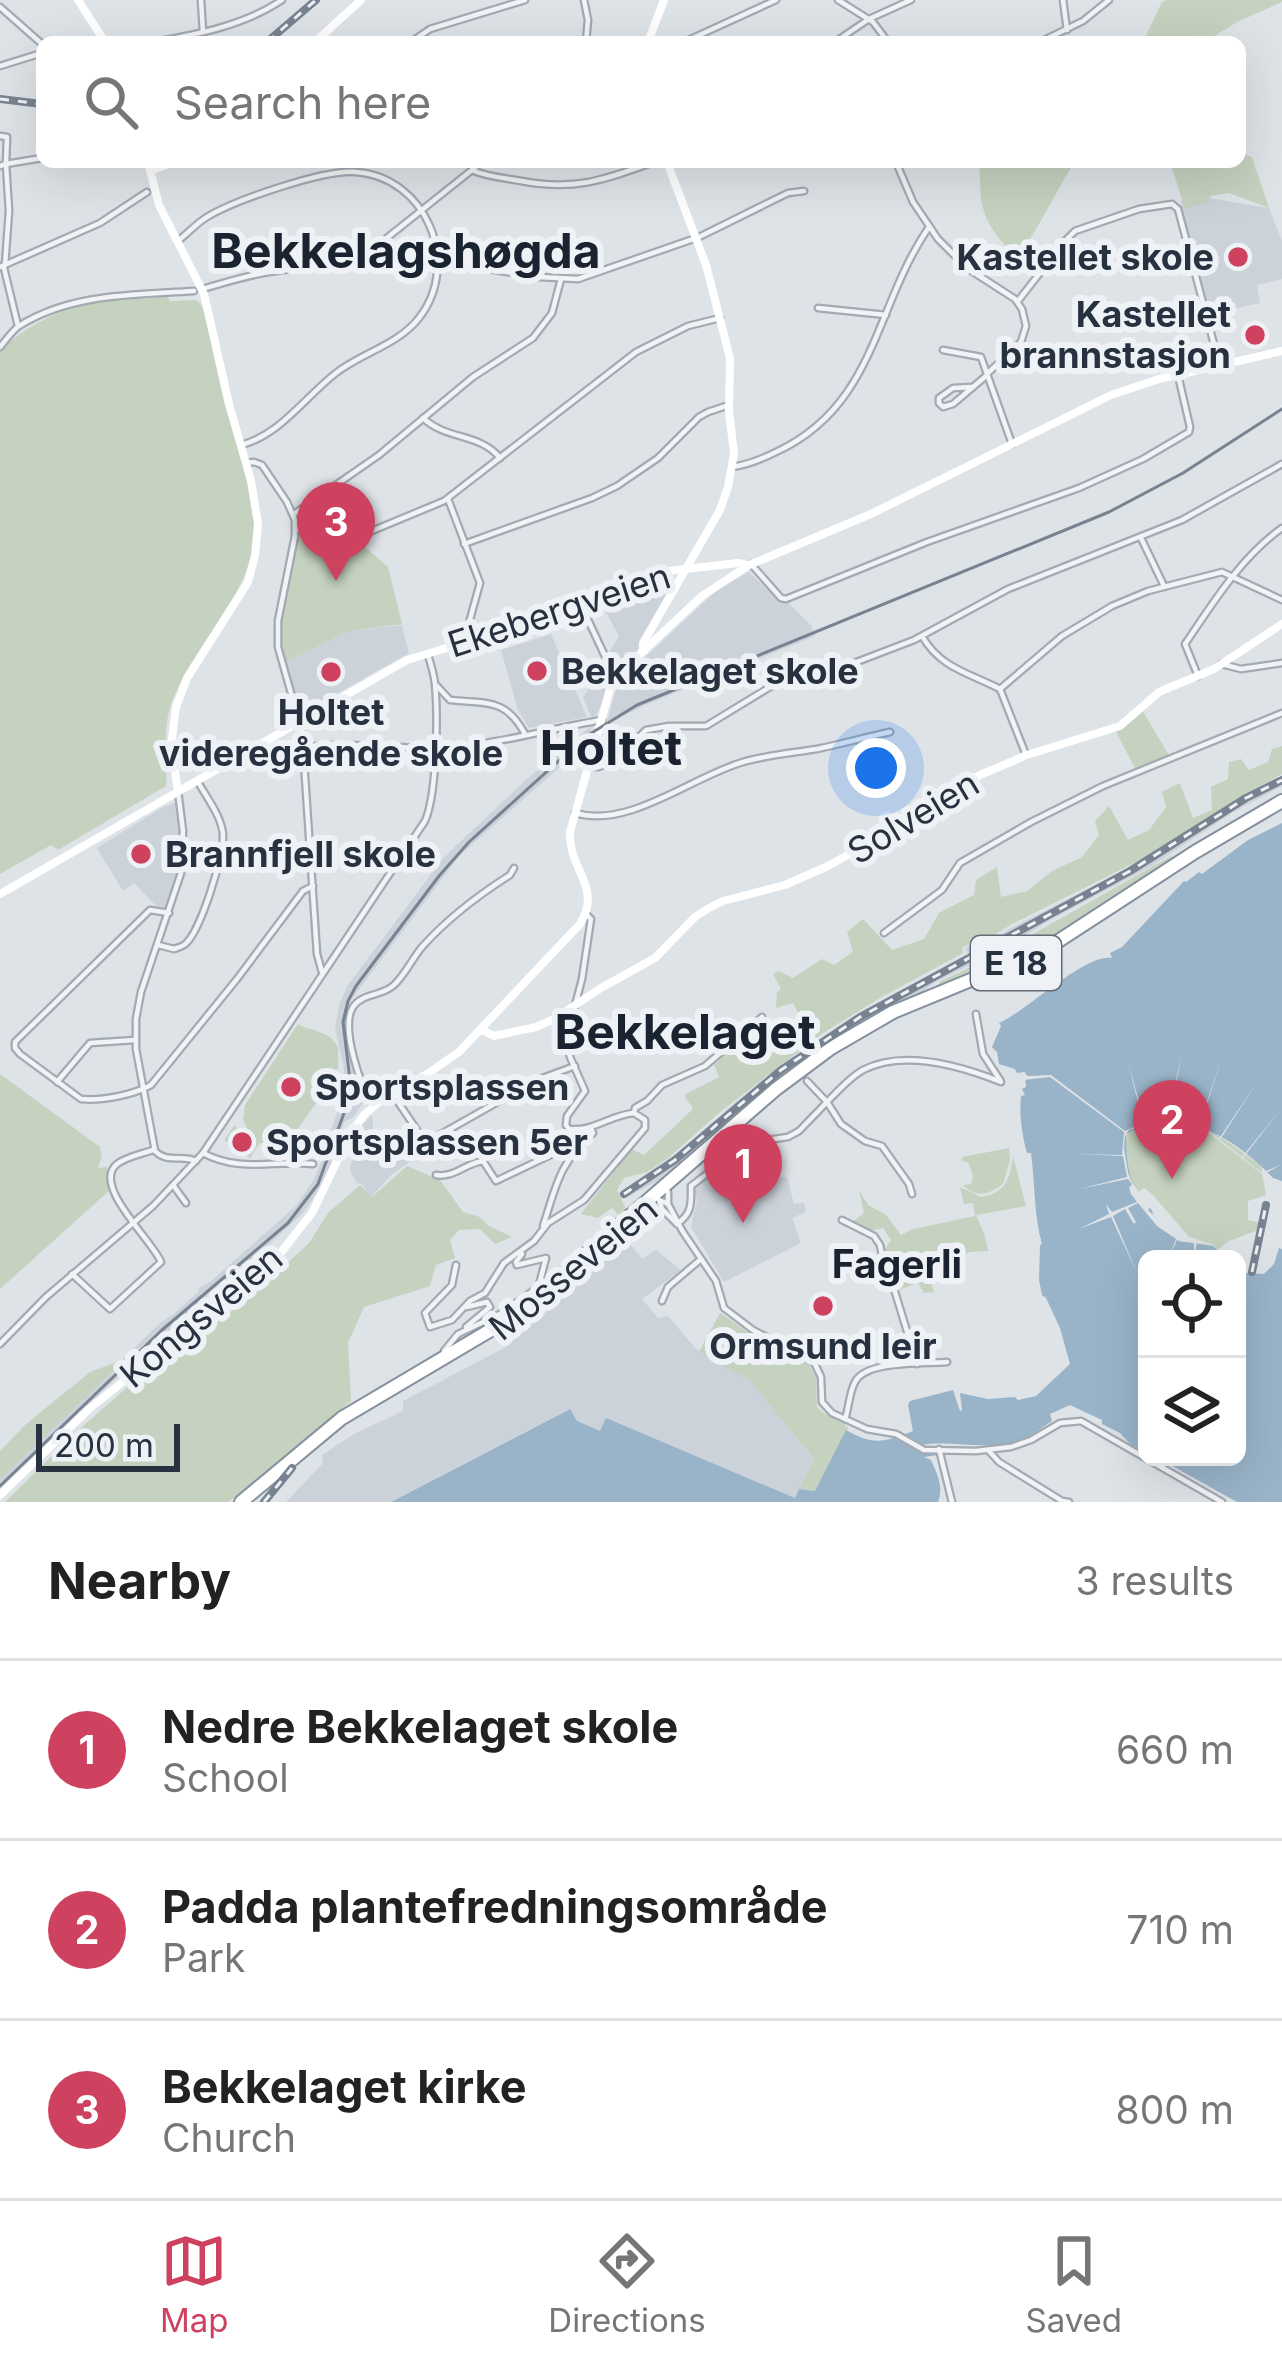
<!DOCTYPE html>
<meta charset="utf-8">
<style>
:root{--surface:#fff;--page:#f6f6f6;--text:#222;--muted:#767676;--line:#e0e0e0;--accent:#ce4260}
body{margin:0;font-family:Inter,sans-serif;background:var(--page);color:var(--text)}
.controls{position:absolute;right:36px;bottom:36px;display:grid;overflow:hidden;border-radius:18px;box-shadow:0 12px 48px #0002}
.controls button{width:108px;height:108px;display:grid;place-items:center;padding:0;border:0;border-bottom:3px solid var(--line);background:var(--surface);color:var(--text);font:60px sans-serif}
.scale{position:absolute;left:36px;bottom:30px;width:144px;box-sizing:border-box;padding-left:12px;border:6px solid #27313f;border-top:0;font-size:33px;line-height:42px;white-space:nowrap;color:#27313f;-webkit-text-stroke:9px #eef1f5;paint-order:stroke}
.you{position:absolute;left:876px;top:768px;width:42px;height:42px;margin:-30px;border:9px solid #fff;border-radius:50%;background:#1a73e8;box-shadow:0 0 0 18px #1a73e833}
.badge{display:grid;place-items:center;width:78px;height:78px;border-radius:50%;background:var(--accent);color:#fff;font-size:39px;font-weight:700}
.pin{position:absolute;translate:-50% -99px;filter:drop-shadow(0 3px 6px #0008)}
.pin::after{content:'';position:absolute;top:63px;width:42px;height:36px;background:inherit;clip-path:polygon(0 0,100% 0,50% 100%)}
.list{margin:0;padding:0;list-style:none}
h2{display:flex;justify-content:space-between;align-items:center;height:156px;margin:0;padding:0 48px;font-size:51px}
h2 small{font-size:39px;font-weight:400;color:var(--muted)}
.list li{display:grid;grid-template-columns:78px 1fr auto;gap:36px;align-items:center;box-sizing:border-box;height:180px;padding:0 48px;border-top:3px solid var(--line)}
.list b{display:block;font-size:45px;white-space:nowrap}
.list p{margin:0;font-size:39px;white-space:nowrap;color:var(--muted)}
.list em{font-size:39px;font-style:normal;color:var(--muted)}
.icon{flex:none;width:66px;height:66px;fill:none;stroke:currentColor;stroke-width:2;stroke-linecap:round;stroke-linejoin:round}
.map{position:relative;flex:none;width:1282px;height:1502px;overflow:hidden}
.search{position:absolute;background:var(--surface);box-shadow:0 12px 48px #0002;left:36px;right:36px;top:36px;height:132px;display:flex;align-items:center;gap:30px;box-sizing:border-box;padding:0 42px;border-radius:18px;color:var(--muted);font-size:45px}
.sheet{height:696px;background:var(--surface)}
nav{display:flex;justify-content:space-around;align-items:center;box-sizing:border-box;height:168px;border-top:3px solid var(--line);background:var(--surface);font-size:33px;color:var(--muted)}
nav a{display:grid;justify-items:center;gap:6px}
nav .on{color:var(--accent)}
.map>svg:first-child{display:block}
.built{fill:#ccd2da}
.green{fill:#c5d2bf}
.water{fill:#99b3c8}
.pier{fill:#dee3e8}
.lines{fill:none;stroke-linecap:round;stroke-linejoin:round}
.street-casing{stroke:#a3aab2;stroke-width:9}
.highway-casing{stroke:#86919f;stroke-width:16}
.street{stroke:#f1f3f6;stroke-width:4.5}
.secondary{stroke:#fff;stroke-width:8}
.highway{stroke:#fff;stroke-width:12}
.tram{stroke:#788391;stroke-width:3}
.rail-casing{stroke:#788391;stroke-width:8}
.rail{stroke:#eef1f5;stroke-width:3;stroke-dasharray:9;stroke-linecap:butt}
.poi-dot{fill:#ce4260;stroke:#eef1f5;stroke-width:4.5}
.labels{text-anchor:middle;dominant-baseline:central;stroke-width:12;stroke-linejoin:round;paint-order:stroke}
.shield{fill:#eef1f5;stroke:#636b76;stroke-width:3}
.shield-label{font-size:33px;font-weight:bold;fill:#27313f}
.poi-label{font-size:36px;font-weight:bold;fill:#27313f;stroke:#eef1f5;text-anchor:start}
.street-label{font-size:36px;fill:#27313f;stroke:#eef1f5}
.neighbourhood-label{font-size:39px;font-weight:bold;fill:#1a232f;stroke:#eef1f5}
.district-label{font-size:48px;font-weight:bold;fill:#1a232f;stroke:#eef1f5}
</style>
<div class="map">
<svg width="1282" height="1502" viewBox="0 0 1282 1502">
<rect width="100%" height="100%" fill="#dee3e8"/>
<g class="built">
<path d="M1209 198 1269 208 1282 241V279L1257 285 1260 303 1232 309 1234 326 1219 329 1212 305H1208L1182 210 1181 199Z"/>
<path d="M749 572 782 603 787 602 811 625 815 636 645 705 606 725 616 690 624 677 717 590Z"/>
<path d="M664 577 669 578 671 585 640 641 637 652 615 673 597 714 592 718 583 698 619 636 598 598 614 590Z"/>
<path d="M402 625 409 653 313 707 306 709 301 707 283 663 349 631Z"/>
<path d="M551 634 587 717 529 728 518 710 501 650Z"/>
<path d="M591 726V737L588 736 577 746 559 764 560 767 460 855 351 1000 346 1016 345 1036 364 1101 354 1117 344 1122 335 1155 331 1158 325 1155 326 1152 324 1150 343 1096 344 1069 335 1027 339 1005 348 985 444 857 527 779Z"/>
<path d="M1282 777V786L1232 813 1150 867 1050 920 1002 950 937 981 913 998 877 1013 846 1033 764 1090 663 1178 626 1198 623 1192 667 1162 735 1103 823 1037 883 1000 968 954 965 948 979 941 983 946 1011 928 1145 860 1227 807Z"/>
<path d="M178 802 181 825 180 861 175 888 167 908H164L156 906 134 883 123 891 97 848 163 807Z"/>
<path d="M372 1115 374 1136 411 1161 392 1174 371 1197 361 1183 358 1184 350 1171 354 1146 360 1128Z"/>
<path d="M323 1158 332 1161 320 1188 303 1213 226 1284 223 1281 209 1293 205 1300 177 1328 156 1347 143 1353 0 1488V1478L132 1350 158 1325 175 1313 199 1291V1287L210 1282 296 1206 313 1181Z"/>
<path d="M720 1166 759 1178 787 1177 794 1204 804 1203 806 1212 792 1218 801 1243 724 1282 691 1227 697 1200 694 1187Z"/>
<path d="M627 1240 642 1259 656 1250 681 1270 642 1299 658 1318 668 1316 696 1349 729 1370 749 1378 814 1461 795 1498 607 1419 601 1432 576 1421 569 1409 391 1502H286L323 1463 322 1455 354 1434 403 1411V1401L506 1347Z"/>
</g>
<g class="green">
<path d="M1166 0H1282V2L1239 21 1204 42H1143L1162 2Z"/>
<path d="M1240 153 1252 157 1269 208 1229 193 1210 196 1209 202 1185 209 1170 162H1240Z"/>
<path d="M979 162H1075C1054 193 1040 228 1017 258 1001 242 987 227 982 204 979 194 981 175 979 162Z"/>
<path d="M142 296V299L167 296 170 301 197 300 203 308C211 337 216 368 223 397 236 448 265 507 250 559 235 613 190 652 171 704 162 731 168 759 166 786L58 850 51 845 0 874V349C51 309 78 303 142 296Z"/>
<path d="M299 529H331L361 539 366 548 388 567 402 624 349 631 283 663 281 617Z"/>
<path d="M1142 710 1170 757 1136 770 1115 730 1128 724Z"/>
<path d="M1282 746V774L1227 805 1150 855 1012 924 983 942 979 938 962 948 963 953 880 998 823 1033 720 1112 667 1159 647 1172 624 1178 617 1190 626 1209 620 1217 612 1208 598 1218 581 1214 632 1149 644 1155 693 1109 684 1095 719 1077 714 1065 741 1039 752 1055 805 1026 793 1003 776 1008 777 992 781 989 773 974 778 971 793 978 822 959 834 965 853 952 847 932 863 919 892 950 924 939 939 913 974 895 976 880 997 867 1001 897 1027 891 1052 871 1082 857 1099 835 1095 821 1109 806 1128 840 1149 830 1166 807 1162 792 1180 783 1193 818 1212 810 1211 787 1228 779 1229 762 1241 759 1249 770 1268 762 1272 749Z"/>
<path d="M1171 856 1175 859 1053 941 942 990 939 982 996 955Z"/>
<path d="M298 1024C311 1032 331 1030 338 1048 338 1050 339 1067 338 1068 336 1076 294 1136 288 1140 279 1146 270 1145 260 1143L250 1158 224 1140 234 1126 250 1135 243 1120 245 1105Z"/>
<path d="M0 1074 100 1147 102 1156 98 1168 107 1167 110 1190 0 1289Z"/>
<path d="M1148 1122C1205 1121 1217 1133 1261 1166L1266 1195 1248 1201V1220L1263 1223 1261 1229 1229 1241 1219 1249 1189 1237 1153 1195 1144 1188 1138 1192C1126 1174 1121 1151 1128 1131Z"/>
<path d="M1009 1148 1010 1160 1003 1184C989 1194 977 1199 963 1185L971 1184 973 1176 968 1162 962 1161V1157Z"/>
<path d="M1013 1156 1026 1206 976 1215 985 1236 988 1251 970 1252 957 1257 954 1252H937L924 1257 934 1292 924 1293 918 1283 896 1291 887 1272 884 1251 891 1240 883 1228 869 1231 851 1223 864 1213 859 1190 868 1205 886 1215 901 1235 913 1229 975 1216 973 1203 964 1204 960 1187 981 1197C1006 1193 1010 1179 1013 1156Z"/>
<path d="M407 1166 440 1180 463 1212 480 1217 489 1226 512 1237 495 1244 480 1229 459 1230 450 1240 455 1258 436 1265 430 1286 364 1307 348 1343 351 1401 228 1502H5L75 1433 139 1377 251 1297 309 1243 328 1213 360 1185 372 1197Z"/>
<path d="M720 1313 752 1335 809 1364 816 1378 817 1407C824 1417 842 1418 848 1428L815 1491 799 1489 814 1460 749 1379 729 1370 699 1352Z"/>
<path d="M125 1359 0 1479V1451L25 1425 90 1372Z"/>
</g>
<g class="water">
<path d="M1282 823V1181L1273 1178C1234 1137 1181 1105 1126 1134 1126 1162 1129 1192 1152 1210L1153 1215 1179 1241 1214 1246 1229 1259H1147V1452L1131 1445 1120 1433 1102 1424V1420L1070 1405 1050 1414 1052 1421C1041 1428 1030 1437 1018 1441 987 1451 954 1440 921 1445L920 1452 938 1455 924 1457 931 1460C937 1474 944 1487 938 1502H391L570 1409 577 1421 600 1431 606 1418 795 1498 799 1489 815 1491 846 1430C872 1445 883 1443 913 1431L908 1405 910 1401 953 1390 960 1411 962 1410 960 1393 988 1399 1015 1397 1018 1400 1036 1396 1070 1364 1060 1328 1046 1298 1042 1295 1039 1280 1040 1245 1042 1244C1034 1217 1035 1183 1031 1153H1027C1022 1135 1019 1114 1021 1096L1025 1095 1022 1089 1026 1087 1025 1072 1017 1073 1015 1069 999 1064 997 1052 992 1047 1001 1026 999 1023C1027 1011 1085 953 1112 958L1110 953 1122 947 1184 881 1186 882 1199 872 1202 874 1248 840Z"/>
<path d="M1279 1248 1282 1249V1502H1237L1156 1457H1237V1266L1247 1273 1264 1274 1274 1264Z"/>
</g>
<path class="pier" d="M1182 1053 1169 1120 1198 1127 1222 1058 1199 1128 1209 1131 1219 1139 1259 1079 1220 1140 1242 1157 1282 1108 1243 1158 1262 1173 1282 1164 1263 1175 1208 1132 1167 1121 1129 1130 1125 1136 1124 1148 1128 1172 1132 1183 1150 1207 1148 1210 1176 1237 1183 1240 1190 1237 1212 1244 1228 1259 1213 1246 1197 1240 1194 1259V1240L1183 1242 1177 1240 1168 1259 1176 1239 1157 1226 1138 1203 1128 1208 1136 1222 1134 1224 1125 1209 1113 1216 1138 1275 1111 1217 1079 1229 1109 1214 1106 1204 1112 1212 1137 1202 1131 1194 1129 1187 1132 1185 1128 1179 1079 1189 1127 1177 1123 1156 1073 1154 1122 1155 1124 1132 1050 1077 1023 1080V1072L1028 1076 1051 1075 1125 1131 1143 1123 1128 1062 1145 1123 1167 1120Z"/>
<g class="lines">
<defs>
<g id="street">
<path d="M201 0 203 32"/>
<path d="M584 0 588 20 586 42"/>
<path d="M838 0 873 22 888 42"/>
<path d="M1063 0 1067 30"/>
<path d="M0 7 42 44"/>
<path d="M155 42C199 34 245 25 282 0"/>
<path d="M411 42 430 29 525 0"/>
<path d="M684 42 776 0"/>
<path d="M835 42 869 19 911 0"/>
<path d="M1040 42 1083 21 1109 0"/>
<path d="M0 66 42 53"/>
<path d="M0 136 7 137 6 164 0 166"/>
<path d="M896 162 913 202 938 239 967 268 1015 299 1022 309 1026 326 1021 342 988 373"/>
<path d="M474 171C489 177 505 178 521 181 575 191 604 180 654 162"/>
<path d="M179 240C188 233 197 223 207 217 235 200 325 169 356 172 426 177 462 263 419 318 399 344 362 353 336 373 305 397 280 435 241 445"/>
<path d="M439 261 539 277 578 279 699 237 788 193 804 191"/>
<path d="M5 265 9 211 6 164 42 158"/>
<path d="M0 267 100 223 147 192"/>
<path d="M4 268 18 326"/>
<path d="M202 289C227 282 251 274 276 271 308 266 339 269 368 253L482 162"/>
<path d="M1018 301 1064 242 1075 231 1139 209 1172 204 1178 209 1219 363"/>
<path d="M818 308 886 315"/>
<path d="M0 347C6 340 12 331 19 326 71 293 136 295 194 291"/>
<path d="M943 350 981 357 1012 444"/>
<path d="M972 387 953 388 939 398V403L943 407 953 404 986 376"/>
<path d="M423 418C446 440 480 433 500 458"/>
<path d="M246 463 254 462 262 465 287 502 295 520V536L278 621V647L302 732 317 954 322 972"/>
<path d="M732 467C747 465 762 459 776 452 876 406 874 307 929 227"/>
<path d="M448 499 480 583 464 641"/>
<path d="M294 514 379 455 473 377 533 338 552 313 561 279"/>
<path d="M296 529 324 528 362 535 444 501 636 352 688 326 720 318"/>
<path d="M1141 538 1164 586"/>
<path d="M464 544 592 498 617 486 658 458 699 417 708 412 729 405"/>
<path d="M751 564 781 598 786 599 927 542 1079 488 1143 459 1189 432 1190 427 1178 375"/>
<path d="M582 607 611 669 617 676"/>
<path d="M922 636C941 669 970 673 1000 689L1026 755"/>
<path d="M1221 664 1241 669 1282 663"/>
<path d="M1198 676 1185 644C1213 603 1241 557 1282 528"/>
<path d="M437 686 450 700C486 704 505 697 525 734"/>
<path d="M1000 689 1062 636 1112 606 1148 591 1222 572 1282 600"/>
<path d="M304 747C357 741 403 751 454 747 504 743 552 728 602 720"/>
<path d="M588 766 598 767 612 763 646 730 669 726H706L770 687 809 673 854 663 914 640 1008 589 1182 520 1282 464"/>
<path d="M178 791 183 831 181 873 141 992 136 1019V1049L155 1151C168 1164 182 1154 196 1161"/>
<path d="M575 813C629 829 691 777 743 762 767 755 792 753 817 749 841 744 866 737 890 732"/>
<path d="M169 913 150 910 15 1042V1048L20 1054 81 1099C102 1101 133 1095 151 1085L237 979 303 891 313 886"/>
<path d="M884 933 942 890 960 863 1031 822 1103 786 1282 713"/>
<path d="M158 945 174 949C177 948 181 947 184 945 200 934 224 856 223 835 222 817 207 798 198 782"/>
<path d="M976 1014 983 1054 1000 1080"/>
<path d="M807 1081 827 1102C838 1091 849 1078 863 1070 904 1049 961 1066 1001 1082"/>
<path d="M57 1082 90 1043 135 1040"/>
<path d="M398 1102 421 1136 427 1139 434 1138 537 1080 575 1066"/>
<path d="M373 1106C361 1088 340 1027 353 1007 362 993 383 996 394 985 405 975 412 959 422 947 448 918 477 896 510 875L514 868"/>
<path d="M634 1113 635 1108 647 1101 662 1085 705 1066 762 1017"/>
<path d="M203 1153C240 1173 276 1160 313 1164"/>
<path d="M436 1175C454 1178 466 1163 483 1161L496 1181 563 1149 576 1148"/>
<path d="M173 1185 186 1203"/>
<path d="M659 1200 668 1204 683 1232 716 1281 724 1308 753 1330 814 1362 821 1377 822 1402 832 1413 867 1429 896 1434 924 1450 976 1451 1011 1447 1031 1440 1060 1423 1081 1421 1222 1502"/>
<path d="M659 1200 662 1209 677 1224"/>
<path d="M668 1204V1192"/>
<path d="M842 1220 874 1236 880 1245 886 1274 895 1292 917 1364"/>
<path d="M677 1224C693 1213 691 1202 691 1186L747 1143 788 1137 799 1131 827 1102 841 1124 865 1141 882 1146 909 1184 912 1194"/>
<path d="M543 1226C557 1184 558 1165 593 1133L591 1128"/>
<path d="M522 1254 516 1262 517 1265 546 1258 539 1285"/>
<path d="M456 1265 452 1285 425 1313 430 1327 452 1320 470 1301 485 1293 504 1263 534 1241 548 1223 584 1200 645 1128V1120L634 1113C610 1115 593 1132 569 1129L566 1125 567 1116 585 1091 570 1057 566 1040 582 979 591 919 586 914"/>
<path d="M72 1274 110 1309 161 1262C152 1240 91 1185 117 1164 126 1157 141 1154 153 1150"/>
<path d="M662 1301 668 1287 701 1259"/>
<path d="M466 1327 490 1307 487 1302 467 1307"/>
<path d="M0 1344 46 1297 153 1206 203 1153 425 821C437 794 438 715 435 684 434 674 431 665 428 655"/>
<path d="M444 1351 458 1334 500 1314 543 1284"/>
<path d="M845 1419C849 1408 849 1393 855 1382 866 1360 925 1364 947 1362"/>
<path d="M939 1449 952 1502"/>
<path d="M988 1450 999 1462 1062 1501 1069 1502"/>
</g>
<g id="highway">
<path d="M716 1150 738 1140"/>
<path d="M241 1502 342 1418 489 1331 532 1301 776 1089 831 1048 893 1012 1046 949 1195 852 1282 801"/>
</g>
</defs>
<use href="#street" class="street-casing"/>
<use href="#highway" class="highway-casing"/>
<use href="#street" class="street"/>
<g class="secondary">
<path d="M78 0 105 42"/>
<path d="M315 42 361 0"/>
<path d="M648 42 664 0"/>
<path d="M148 162 159 205 204 294 229 404 251 481 258 524 255 556 248 582 187 678 176 707 171 746 178 791"/>
<path d="M150 171 174 162"/>
<path d="M644 651 643 643 720 510 728 487 734 453 729 411 730 358 706 265 667 162"/>
<path d="M0 894 407 660 539 620 598 592 644 577 668 571 738 563 747 565"/>
<path d="M482 1030 494 1036 536 1027 554 1019 601 988 655 958 695 917 709 908 723 901 785 885 828 866 884 835 938 793 1027 755 1120 726 1159 692 1214 669 1282 624"/>
<path d="M0 1495 89 1409 275 1260 312 1213 350 1134 364 1115 382 1099 427 1074 459 1052 580 924C603 887 568 869 570 832L610 689 622 671 702 596 749 565 871 514 1111 395 1159 379 1282 351"/>
</g>
<use href="#highway" class="highway"/>
<path class="tram" d="M0 1486 162 1330 288 1223 318 1184 347 1105 350 1080 343 1022 348 1001 356 986 439 876 469 842 585 737 637 705 1109 512 1183 473 1282 409"/>
<defs>
<g id="rail">
<path d="M267 42 316 0"/>
<path d="M0 99 42 104"/>
<path d="M624 1194 675 1160 781 1070 860 1017 1130 871 1246 798 1282 780"/>
<path d="M1252 1272 1266 1205"/>
<path d="M264 1502 292 1468"/>
</g>
</defs>
<use href="#rail" class="rail-casing"/>
<use href="#rail" class="rail"/>
</g>
<g class="poi-dot">
<circle cx="1238" cy="257" r="12"/>
<circle cx="1255" cy="335" r="12"/>
<circle cx="537" cy="671" r="12"/>
<circle cx="331" cy="672" r="12"/>
<circle cx="141" cy="854" r="12"/>
<circle cx="291" cy="1087" r="12"/>
<circle cx="242" cy="1142" r="12"/>
<circle cx="823" cy="1306" r="12"/>
</g>
<g class="labels">
<rect class="shield" x="971" y="936" width="90" height="54" rx="9"/>
<g class="shield-label">
<text x="1016" y="963">E 18</text>
</g>
<g class="poi-label">
<text x="1214" y="257" text-anchor="end">Kastellet skole</text>
<text x="1231" y="314" text-anchor="end">Kastellet<tspan x="1231" dy="41">brannstasjon</tspan></text>
<text x="561" y="671">Bekkelaget skole</text>
<text x="331" y="712" text-anchor="middle">Holtet<tspan x="331" dy="41">videregående skole</tspan></text>
<text x="165" y="854">Brannfjell skole</text>
<text x="315" y="1087">Sportsplassen</text>
<text x="266" y="1142">Sportsplassen 5er</text>
<text x="823" y="1346" text-anchor="middle">Ormsund leir</text>
</g>
<g class="street-label">
<text transform="translate(559 610) rotate(-18)">Ekebergveien</text>
<text transform="translate(913 817) rotate(-31)">Solveien</text>
<text transform="translate(573 1268) rotate(-39)">Mosseveien</text>
<text transform="translate(201 1316) rotate(-40)">Kongsveien</text>
</g>
<g class="neighbourhood-label">
<text x="897" y="1263">Fagerli</text>
</g>
<g class="district-label">
<text x="406" y="250">Bekkelagshøgda</text>
<text x="611" y="747">Holtet</text>
<text x="685" y="1031">Bekkelaget</text>
</g>
</g>
</svg>
<div class="controls">
<button><svg class="icon" aria-label="locate" viewBox="0 0 24 24"><circle cx="12" cy="12" r="6"/><path d="M12 2v4M12 18v4M2 12h4M18 12h4"/></svg></button>
<button><svg class="icon" aria-label="layers" viewBox="0 0 24 24"><path d="M12 4l9 5-9 5-9-5zM3 14l9 5 9-5"/></svg></button>
</div>
<div class="scale">200 m</div>
<div class="you"></div>
<div class="pin badge" style="left:743px;top:1223px">1</div>
<div class="pin badge" style="left:1172px;top:1179px">2</div>
<div class="pin badge" style="left:336px;top:581px">3</div>
<div class="search"><svg class="icon" aria-label="search" viewBox="0 0 24 24"><circle cx="10" cy="10" r="6"/><path d="M15 15l6 6"/></svg>Search here</div>
</div>
<section class="sheet">
<h2>Nearby<small>3 results</small></h2>
<ul class="list">
<li><span class="badge">1</span><div><b>Nedre Bekkelaget skole</b><p>School</p></div><em>660 m</em></li>
<li><span class="badge">2</span><div><b>Padda plantefredningsområde</b><p>Park</p></div><em>710 m</em></li>
<li><span class="badge">3</span><div><b>Bekkelaget kirke</b><p>Church</p></div><em>800 m</em></li>
</ul>
</section>
<nav>
<a class="on"><svg class="icon" aria-label="map" viewBox="0 0 24 24"><path d="M3 6l6-2 6 2 6-2v14l-6 2-6-2-6 2zM9 4v14M15 6v14"/></svg>Map</a>
<a><svg class="icon" aria-label="directions" viewBox="0 0 24 24"><path d="M12 3l9 9-9 9-9-9zM9 14v-3h6M13 9l2 2-2 2"/></svg>Directions</a>
<a><svg class="icon" aria-label="saved" viewBox="0 0 24 24"><path d="M7 4h10v16l-5-4-5 4z"/></svg>Saved</a>
</nav>
